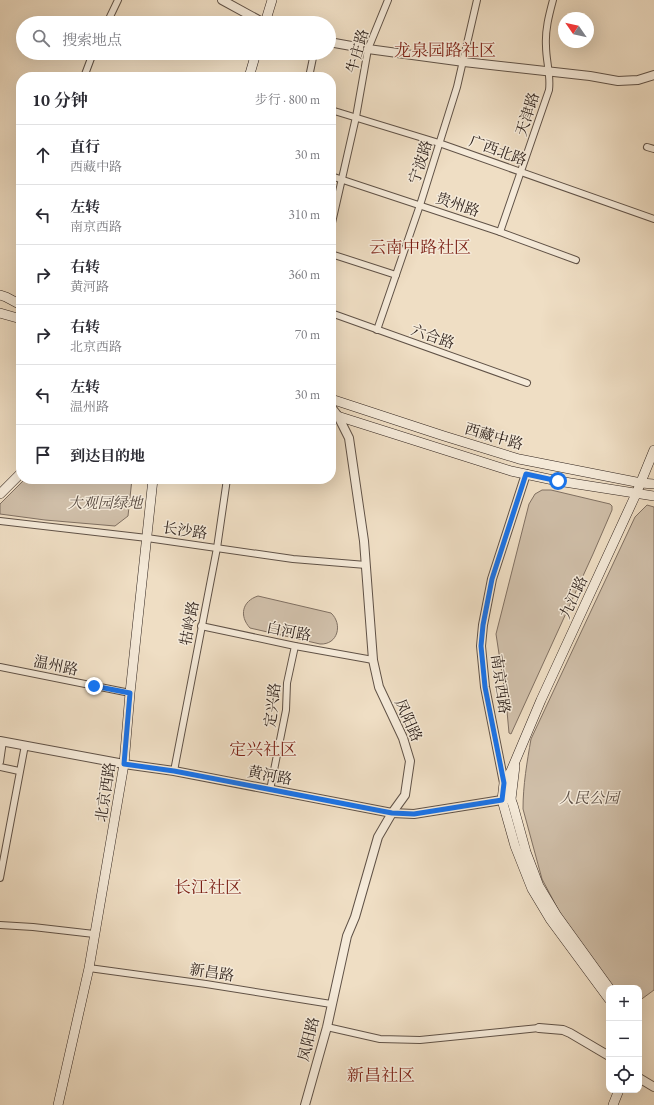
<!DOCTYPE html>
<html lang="zh">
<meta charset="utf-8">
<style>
:root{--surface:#fff;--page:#f2f2f3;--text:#2b2b33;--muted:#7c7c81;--line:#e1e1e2}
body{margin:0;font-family:"EB Garamond","Noto Serif SC",serif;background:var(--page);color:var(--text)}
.controls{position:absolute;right:12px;bottom:12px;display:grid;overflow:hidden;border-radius:8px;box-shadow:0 4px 16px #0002}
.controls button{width:36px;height:36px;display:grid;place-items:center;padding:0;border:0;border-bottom:1px solid var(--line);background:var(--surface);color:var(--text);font:20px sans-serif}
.compass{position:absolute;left:558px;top:12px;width:36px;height:36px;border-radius:50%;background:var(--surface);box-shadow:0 4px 16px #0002;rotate:304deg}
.stop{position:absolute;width:12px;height:12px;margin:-9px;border:3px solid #1a73e8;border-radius:50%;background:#fff}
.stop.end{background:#1a73e8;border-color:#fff;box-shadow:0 1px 4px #0008}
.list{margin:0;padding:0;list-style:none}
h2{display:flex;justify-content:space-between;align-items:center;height:52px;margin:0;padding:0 16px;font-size:17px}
h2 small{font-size:13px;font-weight:400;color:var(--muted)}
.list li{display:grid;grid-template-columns:26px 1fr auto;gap:12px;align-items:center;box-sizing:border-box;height:60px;padding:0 16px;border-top:1px solid var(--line)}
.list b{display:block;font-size:15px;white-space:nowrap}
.list p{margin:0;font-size:13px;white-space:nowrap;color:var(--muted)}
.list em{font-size:13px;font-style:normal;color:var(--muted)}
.icon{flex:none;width:22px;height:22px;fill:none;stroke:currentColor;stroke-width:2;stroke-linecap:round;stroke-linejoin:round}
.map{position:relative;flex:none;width:654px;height:1105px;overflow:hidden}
.search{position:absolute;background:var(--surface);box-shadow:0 4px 16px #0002;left:16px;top:16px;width:320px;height:44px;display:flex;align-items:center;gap:10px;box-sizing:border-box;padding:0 14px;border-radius:22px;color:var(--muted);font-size:15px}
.panel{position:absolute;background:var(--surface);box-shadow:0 4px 16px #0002;left:16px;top:72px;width:320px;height:412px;border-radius:16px}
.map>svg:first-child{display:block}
.green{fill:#cfbea8;stroke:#807062}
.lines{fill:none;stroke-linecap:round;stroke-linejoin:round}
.minor-casing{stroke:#605247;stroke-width:8}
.tertiary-casing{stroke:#605247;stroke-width:10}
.secondary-casing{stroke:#30231d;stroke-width:10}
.minor{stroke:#f5ead9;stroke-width:6}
.tertiary{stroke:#f5ead9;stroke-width:8}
.secondary{stroke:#f5ead9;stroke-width:9}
.route{stroke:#1a73e8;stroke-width:5}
.labels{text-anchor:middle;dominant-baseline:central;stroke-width:3;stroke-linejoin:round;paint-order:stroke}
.street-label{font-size:15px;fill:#30231d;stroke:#f5ead9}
.park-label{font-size:15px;font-style:italic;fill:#584a40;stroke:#f5ead9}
.quarter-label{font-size:17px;fill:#7a1f14;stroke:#f5ead9}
</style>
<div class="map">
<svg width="654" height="1105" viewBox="0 0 654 1105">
<rect width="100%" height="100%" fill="#efdec4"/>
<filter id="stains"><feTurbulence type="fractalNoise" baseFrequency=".005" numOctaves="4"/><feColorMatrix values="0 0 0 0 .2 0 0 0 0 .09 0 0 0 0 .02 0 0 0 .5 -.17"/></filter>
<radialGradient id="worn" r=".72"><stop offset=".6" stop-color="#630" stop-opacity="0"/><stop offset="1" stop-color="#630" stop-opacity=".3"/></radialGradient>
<g class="green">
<path d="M25 479H132L128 516 115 526 45 520 0 514V504Z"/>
<path d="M542 490H551L610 504 612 506V510L593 554 511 734 509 733 506 700 496 634 529 504 535 494Z"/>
<path d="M647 505 654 507V990L639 1001V988H612L561 915 542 879 523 809C523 785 527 762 531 739L635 517Z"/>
<path d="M258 596 331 613C343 624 338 645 320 644L250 628C239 616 242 601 258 596Z"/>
</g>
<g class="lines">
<defs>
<g id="minor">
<path d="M107 23 118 0"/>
<path d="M84 77 93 53"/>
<path d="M309 77 314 53"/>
<path d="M331 110 439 143 654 219"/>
<path d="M647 147 654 149"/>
<path d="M331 176 500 232 576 260"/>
<path d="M331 227 356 117 368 49 388 0"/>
<path d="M500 232 549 90C551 75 546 61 546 46 545 30 549 15 553 0"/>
<path d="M331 254 396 275"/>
<path d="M331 313 527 383"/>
<path d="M377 330 420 205 457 87 477 0"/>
<path d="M0 521 147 538 293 559 366 565"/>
<path d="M201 626 295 646 373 660"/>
<path d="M0 667 130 693"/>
<path d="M0 762 3 741"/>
<path d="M0 767 19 771"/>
<path d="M174 771 217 548 227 479"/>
<path d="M270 790 286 710 287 683 295 646"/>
<path d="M0 878 25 745"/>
<path d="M0 925 33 927 94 934"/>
<path d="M89 968 206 984 331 1004"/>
<path d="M327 1027 380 1039 420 1040 539 1028"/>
</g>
<g id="tertiary">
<path d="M222 0 264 23"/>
<path d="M329 42 368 49 464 62 590 76 618 81 638 80 654 75"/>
<path d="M0 741 124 764 174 771 392 813 414 814 508 799"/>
<path d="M504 783 485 687 481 646 483 625 492 579 526 474"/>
<path d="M539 1028 563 1030 570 1033 609 1056"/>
<path d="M639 1078 654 1087"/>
<path d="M305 1105 327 1027 347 936 355 917 378 837 392 813 405 795 410 761 403 738 379 687 373 660 364 541 349 438 338 416 331 407"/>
</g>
<g id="secondary">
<path d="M265 23 272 0"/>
<path d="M249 77 256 53"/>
<path d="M0 295 6 297 21 305"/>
<path d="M0 313 21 319"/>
<path d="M331 399 444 436 519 459 641 483 654 484"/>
<path d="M331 414 511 471 558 481 654 496"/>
<path d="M0 494 21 473"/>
<path d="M505 784 513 805 526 852 539 886 557 916 609 988"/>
<path d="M511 799 515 766"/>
<path d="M609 999 550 919 532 889 515 846 502 800 504 783 511 771 541 700 636 494 654 450"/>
<path d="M58 1105 89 968 124 764 130 693 153 479"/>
<path d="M613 1105 619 1090"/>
</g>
</defs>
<use href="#minor" class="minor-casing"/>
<use href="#tertiary" class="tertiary-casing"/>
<use href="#secondary" class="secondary-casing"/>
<use href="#minor" class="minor"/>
<use href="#tertiary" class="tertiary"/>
<use href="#secondary" class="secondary"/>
</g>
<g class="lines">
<path class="route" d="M94 686 130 693 124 764 174 771 392 813 414 814 502 800 504 783 485 687 481 646 483 625 492 579 526 474 558 481"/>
</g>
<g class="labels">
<g class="street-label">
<text transform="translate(357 51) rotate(-74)">牛庄路</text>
<text transform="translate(527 114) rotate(-72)">天津路</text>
<text transform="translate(498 150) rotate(20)">广西北路</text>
<text transform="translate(420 162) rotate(-72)">宁波路</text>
<text transform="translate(458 204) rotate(19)">贵州路</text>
<text transform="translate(433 336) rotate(19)">六合路</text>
<text transform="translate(494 436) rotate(16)">西藏中路</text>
<text transform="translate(185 530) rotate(8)">长沙路</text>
<text transform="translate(573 597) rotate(-65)">九江路</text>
<text transform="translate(189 623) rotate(-79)">牯岭路</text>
<text transform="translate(289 631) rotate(11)">白河路</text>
<text transform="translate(56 665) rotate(12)">温州路</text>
<text transform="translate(501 684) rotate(82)">南京西路</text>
<text transform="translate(272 705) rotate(-83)">定兴路</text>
<text transform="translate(409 720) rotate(66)">凤阳路</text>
<text transform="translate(270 775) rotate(11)">黄河路</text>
<text transform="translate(105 792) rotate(-81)">北京西路</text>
<text transform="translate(212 972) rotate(9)">新昌路</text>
<text transform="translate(308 1039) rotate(-76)">凤阳路</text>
</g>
<g class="park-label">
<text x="105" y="502">大观园绿地</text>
<text x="589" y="797">人民公园</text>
</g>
<g class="quarter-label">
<text x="445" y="50">龙泉园路社区</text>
<text x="420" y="247">云南中路社区</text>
<text x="263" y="749">定兴社区</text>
<text x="208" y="887">长江社区</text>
<text x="381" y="1075">新昌社区</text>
</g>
</g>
<rect width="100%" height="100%" filter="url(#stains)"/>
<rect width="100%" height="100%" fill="url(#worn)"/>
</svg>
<div class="controls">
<button>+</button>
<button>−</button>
<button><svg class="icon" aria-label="locate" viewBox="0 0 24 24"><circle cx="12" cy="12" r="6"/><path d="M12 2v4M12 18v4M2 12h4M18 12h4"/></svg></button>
</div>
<svg class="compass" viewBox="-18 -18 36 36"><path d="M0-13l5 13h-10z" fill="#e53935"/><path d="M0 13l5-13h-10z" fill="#7c7c81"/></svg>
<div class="stop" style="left:558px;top:481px"></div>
<div class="stop end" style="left:94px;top:686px"></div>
<div class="search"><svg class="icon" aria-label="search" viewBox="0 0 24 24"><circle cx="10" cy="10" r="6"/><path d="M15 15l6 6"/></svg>搜索地点</div>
<section class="panel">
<h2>10 分钟<small>步行 · 800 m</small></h2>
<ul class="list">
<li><svg class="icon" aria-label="ahead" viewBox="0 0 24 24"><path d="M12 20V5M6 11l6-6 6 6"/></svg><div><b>直行</b><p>西藏中路</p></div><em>30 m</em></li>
<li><svg class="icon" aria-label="left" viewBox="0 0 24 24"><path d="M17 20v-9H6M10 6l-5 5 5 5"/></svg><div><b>左转</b><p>南京西路</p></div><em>310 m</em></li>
<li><svg class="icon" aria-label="right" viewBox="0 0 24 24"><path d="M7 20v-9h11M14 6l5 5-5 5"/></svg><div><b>右转</b><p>黄河路</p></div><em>360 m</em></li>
<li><svg class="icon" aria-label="right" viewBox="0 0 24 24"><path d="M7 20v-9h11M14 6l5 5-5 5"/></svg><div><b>右转</b><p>北京西路</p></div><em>70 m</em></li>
<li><svg class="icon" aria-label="left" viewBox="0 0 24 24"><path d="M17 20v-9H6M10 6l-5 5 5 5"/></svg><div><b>左转</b><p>温州路</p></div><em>30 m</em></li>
<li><svg class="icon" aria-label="arrive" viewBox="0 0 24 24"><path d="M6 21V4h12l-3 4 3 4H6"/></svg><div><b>到达目的地</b></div></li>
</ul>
</section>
</div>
